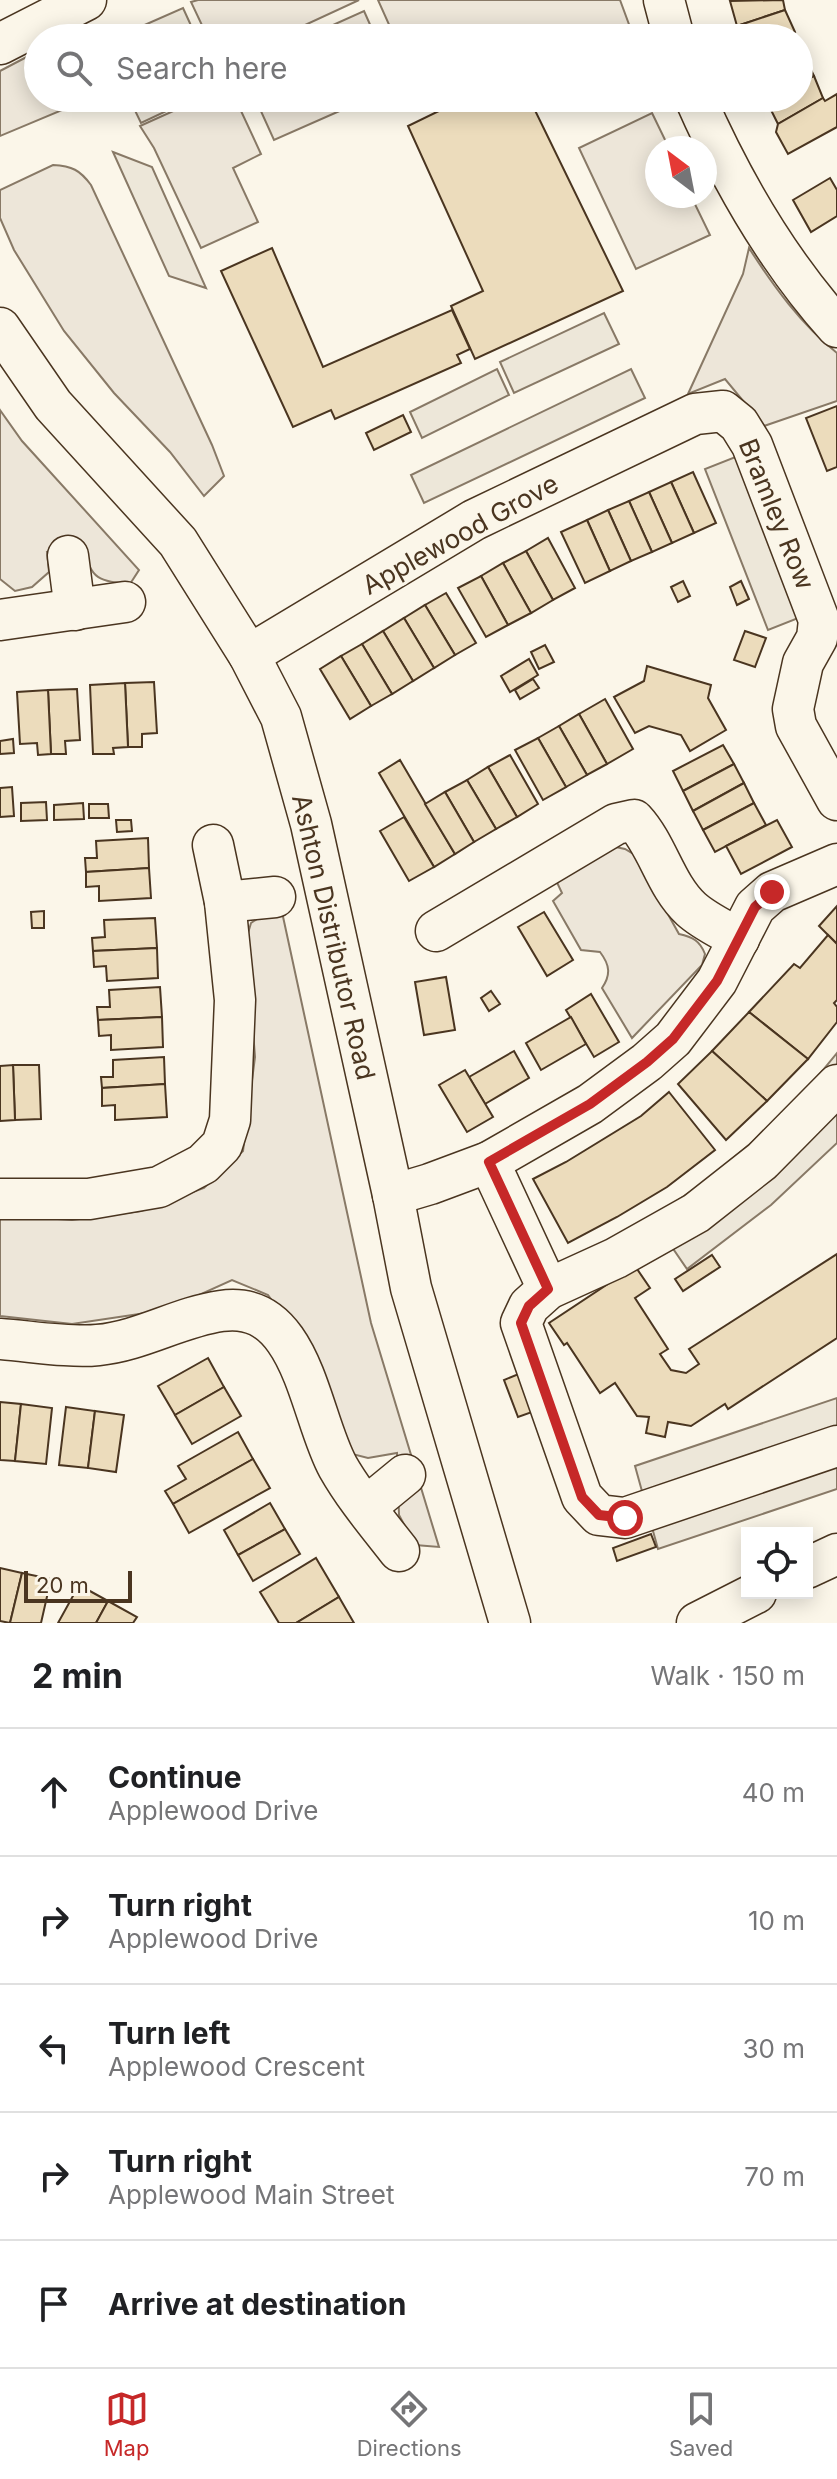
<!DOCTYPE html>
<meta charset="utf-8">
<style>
:root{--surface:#fff;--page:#f6f6f6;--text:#202124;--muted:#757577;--line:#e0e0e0;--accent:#c62828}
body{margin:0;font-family:Inter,sans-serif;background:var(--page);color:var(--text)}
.controls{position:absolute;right:24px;bottom:24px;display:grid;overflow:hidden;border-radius:0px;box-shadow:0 4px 20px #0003}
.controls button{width:72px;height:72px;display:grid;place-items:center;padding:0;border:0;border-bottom:2px solid var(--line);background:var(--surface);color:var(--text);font:40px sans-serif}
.compass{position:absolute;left:645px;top:136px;width:72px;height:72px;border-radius:50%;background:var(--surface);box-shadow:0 4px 20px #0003;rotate:328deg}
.scale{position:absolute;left:24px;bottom:20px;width:108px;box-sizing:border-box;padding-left:8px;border:4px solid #4a3520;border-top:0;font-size:22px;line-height:28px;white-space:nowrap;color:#4a3520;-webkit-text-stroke:6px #fbf6e9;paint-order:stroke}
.stop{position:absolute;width:24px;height:24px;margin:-18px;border:6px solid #c62828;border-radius:50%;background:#fff}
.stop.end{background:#c62828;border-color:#fff;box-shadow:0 2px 8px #0008}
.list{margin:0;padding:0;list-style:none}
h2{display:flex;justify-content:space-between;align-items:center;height:104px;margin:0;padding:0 32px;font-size:34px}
h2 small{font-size:26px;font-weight:400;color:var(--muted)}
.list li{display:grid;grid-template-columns:52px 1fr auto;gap:24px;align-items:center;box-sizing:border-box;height:128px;padding:0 32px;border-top:2px solid var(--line)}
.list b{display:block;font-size:30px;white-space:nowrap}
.list p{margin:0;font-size:26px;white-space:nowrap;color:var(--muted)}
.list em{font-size:26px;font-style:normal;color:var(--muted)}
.icon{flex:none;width:44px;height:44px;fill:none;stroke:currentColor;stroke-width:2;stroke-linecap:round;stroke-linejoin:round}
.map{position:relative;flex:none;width:837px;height:1623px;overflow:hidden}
.search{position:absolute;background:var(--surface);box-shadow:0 4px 20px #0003;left:24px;right:24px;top:24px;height:88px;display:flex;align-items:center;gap:20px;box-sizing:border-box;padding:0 28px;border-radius:44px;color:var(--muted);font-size:30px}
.sheet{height:744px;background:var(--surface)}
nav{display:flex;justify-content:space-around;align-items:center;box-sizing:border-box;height:112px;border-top:2px solid var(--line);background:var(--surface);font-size:22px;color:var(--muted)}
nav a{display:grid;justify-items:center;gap:4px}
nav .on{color:var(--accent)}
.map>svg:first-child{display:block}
.green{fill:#ede6d9;stroke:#887966;stroke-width:2}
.parking{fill:#ede7d9;stroke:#887966;stroke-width:2}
.building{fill:#ecdcbc;stroke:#4a3520;stroke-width:2}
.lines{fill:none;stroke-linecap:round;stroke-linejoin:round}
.minor-casing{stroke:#4a3520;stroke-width:43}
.minor{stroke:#fbf6e9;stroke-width:40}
.route{stroke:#c62828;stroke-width:10}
.labels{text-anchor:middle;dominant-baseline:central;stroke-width:6;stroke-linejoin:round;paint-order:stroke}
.street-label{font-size:26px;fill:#4a3520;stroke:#fbf6e9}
</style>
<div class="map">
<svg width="837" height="1623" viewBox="0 0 837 1623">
<rect width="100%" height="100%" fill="#fbf6e9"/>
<g class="green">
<path d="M198 0H359L277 38H208L191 2Z"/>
<path d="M378 0H620L634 38 521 36 395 38Z"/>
<path d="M364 11 376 38H304Z"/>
<path d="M38 51V98H73L67 108 0 136V71Z"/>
<path d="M202 98H235L261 154 233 168 258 222 201 248 154 148 140 126Z"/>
<path d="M255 98H369L274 140Z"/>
<path d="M652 113 669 148H657V196H691L710 235 636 269 579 148Z"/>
<path d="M53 165C72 166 80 170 91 185L212 445 224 476 204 496 170 452 114 393 64 331 14 250 0 218V190Z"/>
<path d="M749 248C774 287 801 324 837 353V401L764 426 725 379 688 394 743 274Z"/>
<path d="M0 410 22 441 139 570 130 584C100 581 90 580 84 548L47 552 49 572 32 587 15 591 0 579Z"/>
<path d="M611 846 625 849 635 855 679 934C693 937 700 941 705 954L702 965 632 1038 602 988C611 975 610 965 600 952L581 950 553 901 562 893 553 874Z"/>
<path d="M282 912 371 1323 439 1547 415 1545 399 1515 397 1453 368 1458 348 1453 316 1361 268 1295 232 1280 166 1310 72 1324 0 1316V1215L72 1220 141 1211 204 1188 243 1151 255 1057 246 940 251 923 264 914Z"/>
</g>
<g class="parking">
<path d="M183 8 194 32 181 38H115Z"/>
<path d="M129 98H194L141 123Z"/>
<path d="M113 152 152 167 206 288 169 276Z"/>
<path d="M604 313 619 344 514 393 500 362Z"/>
<path d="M497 369 509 395 422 438 410 412Z"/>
<path d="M631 369 645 398 424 503 411 475Z"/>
<path d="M743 454 806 615 768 630 705 469Z"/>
<path d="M837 1053V1143L771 1205 687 1269 652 1218 703 1183 750 1144 805 1092Z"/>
<path d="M837 1398V1489L658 1549 635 1466Z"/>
</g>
<g class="building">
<path d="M783 0 785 10 737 26 730 1Z"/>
<path d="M785 10 795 32 781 38H741L737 26Z"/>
<path d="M804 55 814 76 799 83V57Z"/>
<path d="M814 76 823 98 778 124 766 100 799 98V83Z"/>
<path d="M837 94V127L788 154 776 132 778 124 823 98 825 101Z"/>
<path d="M436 98H529L623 291 475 359 451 306 483 291 408 126 441 110Z"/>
<path d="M830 178 837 190V216L811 232 793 200Z"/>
<path d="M272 248 323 367 452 310 470 349 457 355 461 363 335 419 331 410 293 427 221 271Z"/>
<path d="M837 406V467L827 471 806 418Z"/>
<path d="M403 415 411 432 374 450 366 433Z"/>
<path d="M693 472 716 523 694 533 671 482Z"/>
<path d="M671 482 694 533 672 543 649 492Z"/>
<path d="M649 492 672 543 652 552 629 501Z"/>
<path d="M629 501 652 552 631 561 608 510Z"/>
<path d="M608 510 631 561 610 571 587 520Z"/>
<path d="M587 520 610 571 585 583 561 532Z"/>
<path d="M548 538 575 588 553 600 526 551Z"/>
<path d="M526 551 553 600 531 613 503 563Z"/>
<path d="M503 563 531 613 508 625 481 576Z"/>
<path d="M481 576 508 625 486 637 458 588Z"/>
<path d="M683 581 690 596 678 602 671 587Z"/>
<path d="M741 581 749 599 737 605 730 587Z"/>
<path d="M446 593 476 643 455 655 425 605Z"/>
<path d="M425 605 455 655 434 668 404 618Z"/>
<path d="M404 618 434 668 413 681 383 631Z"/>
<path d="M383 631 413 681 392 694 362 644Z"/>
<path d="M745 631 766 638 755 667 734 660Z"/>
<path d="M362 644 392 694 371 706 341 656Z"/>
<path d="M545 645 554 662 539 669 531 652Z"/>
<path d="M341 656 371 706 350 719 320 669Z"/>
<path d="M529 659 538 675 510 692 501 676Z"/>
<path d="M647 666 711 685 708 698 726 730 690 751 681 735 649 726 635 733 614 697 644 681Z"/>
<path d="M533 679 539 688 520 699 515 690Z"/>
<path d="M154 682 157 733 142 734V747H128L125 683Z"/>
<path d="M125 683 128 747 113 748 114 754H93L90 685Z"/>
<path d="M77 689 80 740 65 741 66 754H51L48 690Z"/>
<path d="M48 690 51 754 38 755 37 743 20 744 17 692Z"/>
<path d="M605 699 633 749 607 764 579 714Z"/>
<path d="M579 714 607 764 587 775 559 726Z"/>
<path d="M559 726 587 775 566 787 538 738Z"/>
<path d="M538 738 566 787 543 800 515 750Z"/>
<path d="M13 739 14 753 0 754V741Z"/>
<path d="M723 745 734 764 683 791 673 771Z"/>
<path d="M510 755 538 804 517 817 488 767Z"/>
<path d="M400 760 455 854 434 867 379 773Z"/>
<path d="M734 764 744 783 693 811 683 791Z"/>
<path d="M488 767 517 817 496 829 467 780Z"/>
<path d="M467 780 496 829 474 842 445 792Z"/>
<path d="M744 783 754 803 703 830 693 811Z"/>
<path d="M12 787 14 816 0 817V788Z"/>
<path d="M445 792 474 842 455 854 425 804Z"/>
<path d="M46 802 47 820 21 821V803Z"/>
<path d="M83 803 84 819 54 820V805Z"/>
<path d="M754 803 766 825 715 852 703 830Z"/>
<path d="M89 804H108L109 818H89Z"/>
<path d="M404 817 434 867 409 881 380 831Z"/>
<path d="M116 820H131L132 831 117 832Z"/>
<path d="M777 820 792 847 741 874 726 846Z"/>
<path d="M148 838 149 868 86 872 85 858H97L96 841Z"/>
<path d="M149 868 151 898 99 901V886L86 887V872Z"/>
<path d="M837 906V944L819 926Z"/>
<path d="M44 911V928H32L31 912Z"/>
<path d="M544 912 573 960 547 976 518 927Z"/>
<path d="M155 918 157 948 93 951 92 938 105 937 104 920Z"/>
<path d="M828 935 837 944V1000L834 1003 837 1007V1022L808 1059 749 1012 794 964 800 968Z"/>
<path d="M157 948 158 978 107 981 106 966 94 967 93 951Z"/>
<path d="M446 977 455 1030 424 1035 415 982Z"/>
<path d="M160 987 162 1017 98 1020 97 1007H110L109 990Z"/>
<path d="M491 991 500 1004 489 1011 481 998Z"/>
<path d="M591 994 619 1042 594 1057 566 1010Z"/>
<path d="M749 1012 808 1059 767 1101 712 1051Z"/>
<path d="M162 1017 163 1047 111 1050V1035L99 1036 98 1020Z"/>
<path d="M571 1017 586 1044 541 1070 526 1043Z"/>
<path d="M514 1051 529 1078 485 1104 469 1077Z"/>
<path d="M712 1051 767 1101 726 1140 678 1084Z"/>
<path d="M164 1057 165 1084 102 1088 101 1077H113V1060Z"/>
<path d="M13 1065H39L41 1119 15 1120Z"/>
<path d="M13 1065 15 1120 0 1121V1066Z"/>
<path d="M465 1070 493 1117 467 1132 439 1085Z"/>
<path d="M165 1084 167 1117 115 1120V1105L102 1106V1088Z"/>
<path d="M669 1092 715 1150 667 1187 617 1217 568 1243 533 1179 566 1162 641 1116Z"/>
<path d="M837 1254V1338L728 1409 725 1404 691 1426 668 1422 665 1437 646 1433 649 1417 637 1416 615 1383 600 1393 567 1343 564 1345 549 1323 635 1266 650 1288 635 1298 668 1349 660 1354 671 1370 686 1373 699 1364 689 1349Z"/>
<path d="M712 1255 720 1267 683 1291 675 1279Z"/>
<path d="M208 1358 224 1387 175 1415 158 1386Z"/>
<path d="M521 1373 535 1411 518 1417 504 1380Z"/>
<path d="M224 1387 241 1416 192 1444 175 1415Z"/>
<path d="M0 1402 21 1404 15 1461 0 1460Z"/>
<path d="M21 1404 52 1408 46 1464 15 1461Z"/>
<path d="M66 1407 95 1411 88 1468 59 1465Z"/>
<path d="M95 1411 124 1415 116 1472 88 1468Z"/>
<path d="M238 1432 253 1459 173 1504 165 1491 186 1479 178 1466Z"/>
<path d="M253 1459 270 1488 189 1533 173 1504Z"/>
<path d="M270 1503 285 1529 238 1555 224 1530Z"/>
<path d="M285 1529 300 1554 253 1581 238 1555Z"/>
<path d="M651 1534 656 1547 617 1561 613 1548Z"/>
<path d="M316 1558 339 1597 296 1623H279L260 1592Z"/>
<path d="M0 1568 22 1573 10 1623 0 1621Z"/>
<path d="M22 1573 51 1579 41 1623H10Z"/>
<path d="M79 1585 108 1601 96 1623H58Z"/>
<path d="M339 1597 354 1623H296Z"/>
<path d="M108 1601 137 1617 133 1623H96Z"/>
</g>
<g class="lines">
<defs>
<g id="minor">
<path d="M664 0 674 38"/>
<path d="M0 44 86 0"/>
<path d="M695 98C731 180 777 260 837 327"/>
<path d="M0 328 53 405 178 542 249 655 281 717 311 824 393 1195 411 1288 510 1623"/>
<path d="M68 556 75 610"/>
<path d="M0 620 125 602"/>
<path d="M249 655 474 520 695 414 723 411 739 424 752 445 819 620 817 638 803 663 793 709 796 726 837 800"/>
<path d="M225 902 275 897"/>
<path d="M436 931 616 824 634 820C658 846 665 885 691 909 704 921 724 930 739 939"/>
<path d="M837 1085 762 1161 696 1213 616 1258 548 1289 529 1306 521 1323 582 1497 599 1515 625 1518 837 1446"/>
<path d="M489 1162 548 1289"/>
<path d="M393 1195 430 1184 489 1162 590 1104 647 1062 673 1039 717 981 755 907 772 892 837 864"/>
<path d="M0 1199H89L159 1187 203 1164 222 1145 230 1120 235 1000 225 902 213 845"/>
<path d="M0 1339C29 1341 70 1348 98 1345 141 1341 179 1317 221 1311 303 1299 309 1415 338 1467 355 1497 378 1524 399 1551"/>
<path d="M366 1507 405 1475"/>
<path d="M807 1568 837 1554"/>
<path d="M697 1623 756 1593"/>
</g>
</defs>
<use href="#minor" class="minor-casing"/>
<use href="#minor" class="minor"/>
</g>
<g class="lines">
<path class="route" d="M625 1518 599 1515 582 1497 521 1323 529 1306 548 1289 489 1162 590 1104 647 1062 673 1039 717 981 755 907 772 892"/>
</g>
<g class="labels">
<g class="street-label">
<text transform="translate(777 514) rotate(68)">Bramley Row</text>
<text transform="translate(460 534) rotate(-29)">Applewood Grove</text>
<text transform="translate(334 937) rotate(77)">Ashton Distributor Road</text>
</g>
</g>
</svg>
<div class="controls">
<button><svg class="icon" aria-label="locate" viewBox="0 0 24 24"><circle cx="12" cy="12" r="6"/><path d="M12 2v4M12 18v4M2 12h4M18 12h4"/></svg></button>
</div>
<svg class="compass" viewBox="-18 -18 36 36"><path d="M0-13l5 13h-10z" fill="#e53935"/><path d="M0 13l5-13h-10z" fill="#757577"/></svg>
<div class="scale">20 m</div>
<div class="stop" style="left:625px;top:1518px"></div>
<div class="stop end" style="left:772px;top:892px"></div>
<div class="search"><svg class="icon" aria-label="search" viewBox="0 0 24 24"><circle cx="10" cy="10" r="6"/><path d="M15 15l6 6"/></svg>Search here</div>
</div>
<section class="sheet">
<h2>2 min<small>Walk · 150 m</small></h2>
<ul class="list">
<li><svg class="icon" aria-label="ahead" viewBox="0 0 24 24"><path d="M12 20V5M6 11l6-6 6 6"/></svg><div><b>Continue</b><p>Applewood Drive</p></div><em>40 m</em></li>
<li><svg class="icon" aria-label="right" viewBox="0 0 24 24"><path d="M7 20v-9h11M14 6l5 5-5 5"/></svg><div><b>Turn right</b><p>Applewood Drive</p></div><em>10 m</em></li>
<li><svg class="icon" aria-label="left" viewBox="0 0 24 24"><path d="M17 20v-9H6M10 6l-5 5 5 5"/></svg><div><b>Turn left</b><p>Applewood Crescent</p></div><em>30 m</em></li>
<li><svg class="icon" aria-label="right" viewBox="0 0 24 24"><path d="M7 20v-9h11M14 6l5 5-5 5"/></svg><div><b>Turn right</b><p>Applewood Main Street</p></div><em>70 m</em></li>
<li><svg class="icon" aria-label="arrive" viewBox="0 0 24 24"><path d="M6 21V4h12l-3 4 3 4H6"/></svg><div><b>Arrive at destination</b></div></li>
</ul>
</section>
<nav>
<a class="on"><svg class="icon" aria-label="map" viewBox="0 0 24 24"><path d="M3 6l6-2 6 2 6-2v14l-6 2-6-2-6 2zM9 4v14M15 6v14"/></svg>Map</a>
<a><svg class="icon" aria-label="directions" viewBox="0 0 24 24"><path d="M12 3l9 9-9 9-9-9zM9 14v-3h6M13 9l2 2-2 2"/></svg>Directions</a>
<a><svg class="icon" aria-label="saved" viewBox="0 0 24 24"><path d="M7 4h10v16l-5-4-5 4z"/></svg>Saved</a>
</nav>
